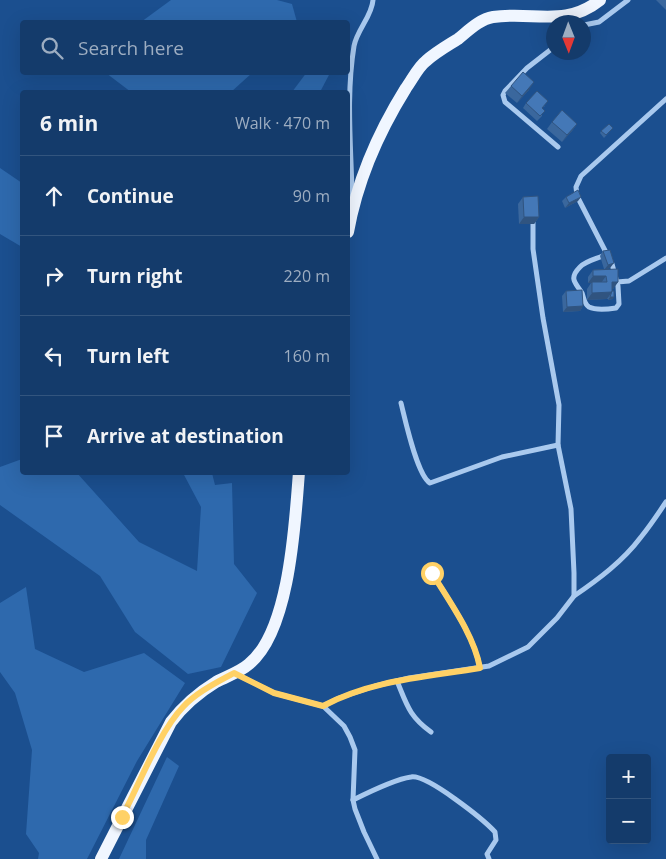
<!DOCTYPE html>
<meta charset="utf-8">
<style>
:root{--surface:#143b6b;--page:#214673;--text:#f1f3f6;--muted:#9dadc1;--line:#33557e}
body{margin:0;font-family:"Open Sans",sans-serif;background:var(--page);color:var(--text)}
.controls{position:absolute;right:15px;bottom:15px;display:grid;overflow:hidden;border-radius:5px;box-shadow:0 5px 20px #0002}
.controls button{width:45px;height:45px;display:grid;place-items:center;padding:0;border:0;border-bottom:1px solid var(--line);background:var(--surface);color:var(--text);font:25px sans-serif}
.compass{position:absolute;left:546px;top:15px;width:45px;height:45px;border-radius:50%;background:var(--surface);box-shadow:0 5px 20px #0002;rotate:179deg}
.stop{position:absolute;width:15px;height:15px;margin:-11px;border:4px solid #ffd166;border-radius:50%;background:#fff}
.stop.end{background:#ffd166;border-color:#fff;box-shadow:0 1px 5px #0008}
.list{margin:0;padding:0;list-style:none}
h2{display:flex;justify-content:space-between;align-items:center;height:65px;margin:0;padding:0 20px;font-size:21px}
h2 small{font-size:16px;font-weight:400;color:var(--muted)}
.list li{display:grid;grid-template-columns:32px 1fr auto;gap:15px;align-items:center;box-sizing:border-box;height:80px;padding:0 20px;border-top:1px solid var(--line)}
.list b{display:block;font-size:19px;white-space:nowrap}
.list em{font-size:16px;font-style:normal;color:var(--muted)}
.icon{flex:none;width:28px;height:28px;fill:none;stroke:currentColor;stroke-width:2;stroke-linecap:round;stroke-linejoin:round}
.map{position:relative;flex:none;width:666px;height:859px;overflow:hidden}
.search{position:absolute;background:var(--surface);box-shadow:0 5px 20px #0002;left:20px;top:20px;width:330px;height:55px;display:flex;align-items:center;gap:12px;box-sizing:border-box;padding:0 18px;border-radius:5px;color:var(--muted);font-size:19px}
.panel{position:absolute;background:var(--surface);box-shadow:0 5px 20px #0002;left:20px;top:90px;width:330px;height:385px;border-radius:5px}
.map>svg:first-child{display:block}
.green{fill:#2e69ad}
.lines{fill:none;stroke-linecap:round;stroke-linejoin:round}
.street{stroke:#a9c9ee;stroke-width:5}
.primary{stroke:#f0f6ff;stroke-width:12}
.wall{fill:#3a679d}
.shaded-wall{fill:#305480}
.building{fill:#4478b7;stroke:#305480}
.route{stroke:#ffd166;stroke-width:6}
</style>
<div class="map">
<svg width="666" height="859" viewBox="0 0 666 859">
<rect width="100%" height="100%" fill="#1b4f8f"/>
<g class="green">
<path d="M171 0H277L292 4 297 22H141Z"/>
<path d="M307 72 330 73 320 92H292Z"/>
<path d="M106 73H252L231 92H131Z"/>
<path d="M0 168 22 183V247L0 234Z"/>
<path d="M22 459V472L77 473 139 542 197 571 201 507 183 473H212L215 485 232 483 234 564 257 593 221 667 188 674 135 632 100 576 0 505V467Z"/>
<path d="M26 587 35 649 84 672 144 653 185 683 137 761 87 859H38L39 853 26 834 32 750 15 693 0 672V603Z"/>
<path d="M167 757 179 766 146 840V859H119Z"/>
</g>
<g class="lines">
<g class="street">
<path d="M584 25 599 22 628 0"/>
<path d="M554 47 527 68 505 91 503 95 505 102 558 147"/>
<path d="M352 194C351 145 346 95 354 46 357 30 372 16 373 0"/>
<path d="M605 255C597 259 587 260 580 267 568 279 576 283 582 293 584 298 584 304 589 307 595 310 609 309 616 308L619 304 618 286 612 264 577 196 576 187 581 176 666 99"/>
<path d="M617 282 629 281 666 258"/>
<path d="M401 403C405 419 417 475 430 483L502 457 558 445"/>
<path d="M432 573C449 601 474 635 480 668"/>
<path d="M574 596C599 579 623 561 641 537 650 526 658 514 666 502"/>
<path d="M236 674 274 693 323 706 344 726 350 737 355 750 353 800 355 809 364 832 377 859"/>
<path d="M397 681C407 705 409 716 431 732"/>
<path d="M323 706 339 698 375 686 409 678 489 666 528 647 557 618 574 596V573L571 509 558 445 559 405 543 318 533 249V217"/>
<path d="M353 800C367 793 397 779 411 777 427 774 484 820 495 832L496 840 487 854 489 859"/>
</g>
<g class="primary">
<path d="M348 232C357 181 378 133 406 88 412 80 418 67 426 61 436 52 447 46 458 39 468 31 480 19 493 17 533 11 565 28 600 0"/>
<path d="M101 859 171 722C184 705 198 693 216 682 227 676 240 672 249 664 290 631 295 522 299 472"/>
</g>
</g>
<g class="wall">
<path d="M656 0H666V10Z"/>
<path d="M511 86 529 90 517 103 505 93Z"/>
<path d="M526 103 545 106 542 108V116L537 121 523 108Z"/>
<path d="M552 122 577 124 572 131 562 142 547 129Z"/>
<path d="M613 128 604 138 600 133 601 131Z"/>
<path d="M523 197 539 217 534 224H519L518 204Z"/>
<path d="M566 197 578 201 565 208 562 201Z"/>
<path d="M603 251 610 268 605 269 618 282 613 289H612L613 299 608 300V299H607L587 300V289L591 283H588V277L593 270 604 269 600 256Z"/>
<path d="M566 291 583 306 580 311 563 312 562 296Z"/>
</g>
<g class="shaded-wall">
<path d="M534 82 529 90 517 103 522 96Z"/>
<path d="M577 124 572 131 562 142 567 135Z"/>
<path d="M581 197 578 201 565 208 569 203Z"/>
<path d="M524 217H539L534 224H519Z"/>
<path d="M614 263 610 268 604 270 608 265Z"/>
<path d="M593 276H606L601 283H588Z"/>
<path d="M612 282H618L613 289H607Z"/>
<path d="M612 292 607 299 587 300 592 293Z"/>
<path d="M610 297H614L613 299 608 300Z"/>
<path d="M583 306 580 311 563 312 567 307Z"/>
</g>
<g class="building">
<path d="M523 72 534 82 522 96 511 86Z"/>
<path d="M537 91 548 101 542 108 545 111 540 116 526 103Z"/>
<path d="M562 110 577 124 567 135 552 122Z"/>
<path d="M609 124 613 128 606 135 601 131Z"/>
<path d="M578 190 581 197 569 203 566 197Z"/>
<path d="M538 196 539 217H524L523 197Z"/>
<path d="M610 250 614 263 608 265 603 251Z"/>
<path d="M618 269V282H612V292L592 293V282H607L606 276H593V270Z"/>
<path d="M582 290 583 306 567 307 566 291Z"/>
<path d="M612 291H614V297H610Z"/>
</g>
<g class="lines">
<path class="route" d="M122 817C139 785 159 732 183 707 197 692 216 683 234 673L274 693 323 706C371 680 426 677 480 668 474 635 449 601 432 573"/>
</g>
</svg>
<div class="controls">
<button>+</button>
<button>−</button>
</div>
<svg class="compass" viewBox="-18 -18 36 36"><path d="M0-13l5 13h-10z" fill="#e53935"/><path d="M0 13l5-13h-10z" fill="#9dadc1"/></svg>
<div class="stop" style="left:432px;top:573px"></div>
<div class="stop end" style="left:122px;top:817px"></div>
<div class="search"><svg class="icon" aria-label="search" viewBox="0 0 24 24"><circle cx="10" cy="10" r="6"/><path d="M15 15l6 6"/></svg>Search here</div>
<section class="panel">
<h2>6 min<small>Walk · 470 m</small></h2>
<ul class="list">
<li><svg class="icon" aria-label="ahead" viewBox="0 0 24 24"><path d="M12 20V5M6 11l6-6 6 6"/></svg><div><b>Continue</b></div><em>90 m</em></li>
<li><svg class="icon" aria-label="right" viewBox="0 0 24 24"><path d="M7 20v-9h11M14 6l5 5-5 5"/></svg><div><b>Turn right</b></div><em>220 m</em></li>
<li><svg class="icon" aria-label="left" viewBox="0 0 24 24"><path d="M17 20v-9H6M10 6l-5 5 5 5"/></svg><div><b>Turn left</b></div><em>160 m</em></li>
<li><svg class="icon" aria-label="arrive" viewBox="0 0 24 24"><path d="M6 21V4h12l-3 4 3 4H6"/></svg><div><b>Arrive at destination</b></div></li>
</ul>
</section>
</div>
